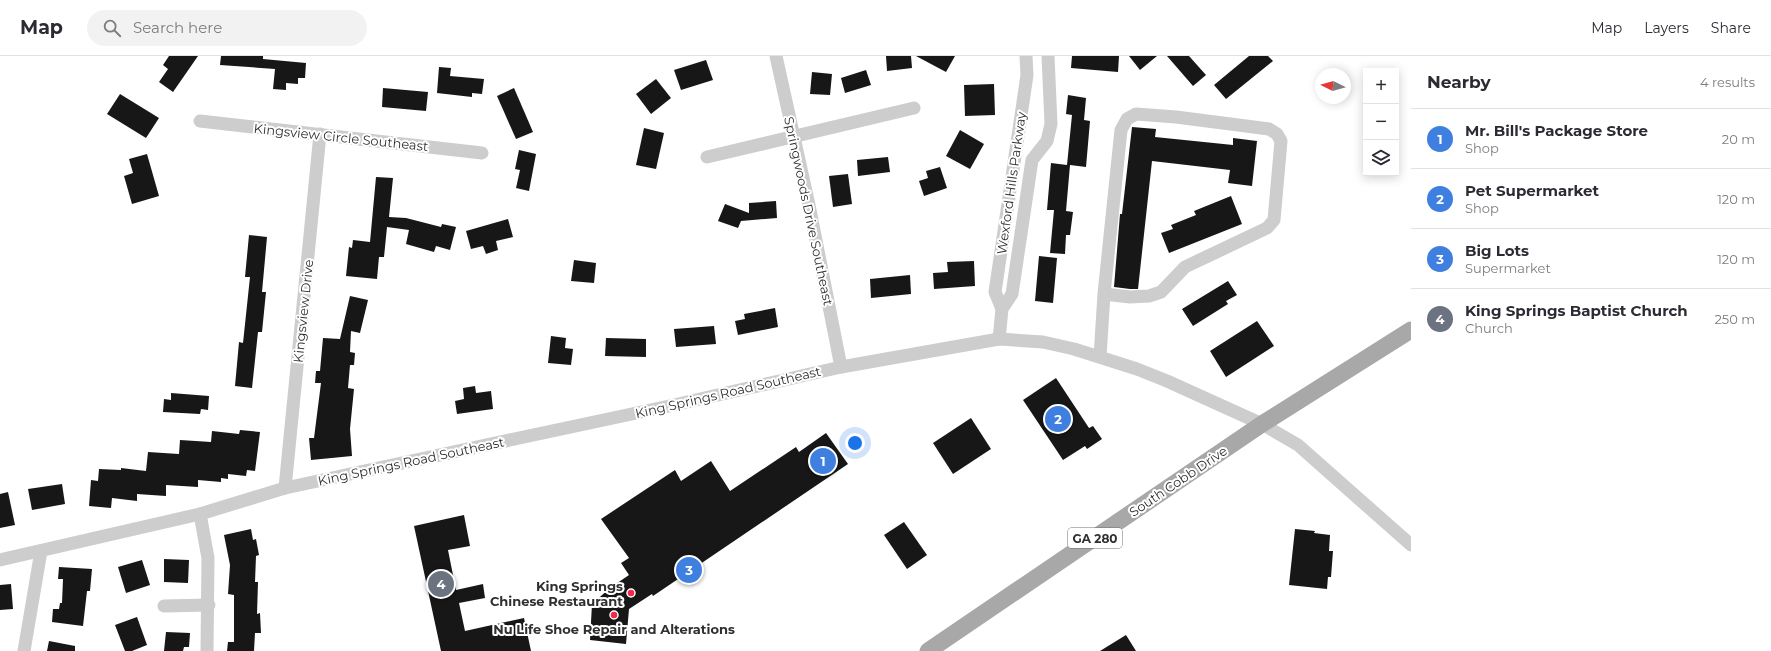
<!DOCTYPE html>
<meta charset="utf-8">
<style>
:root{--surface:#fff;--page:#f2f2f3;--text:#2b2b33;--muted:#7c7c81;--line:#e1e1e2;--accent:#f1294a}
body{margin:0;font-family:Montserrat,sans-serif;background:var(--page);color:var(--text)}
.controls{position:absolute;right:12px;top:12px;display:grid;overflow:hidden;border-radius:0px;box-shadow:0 2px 10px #0003}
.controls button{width:36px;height:36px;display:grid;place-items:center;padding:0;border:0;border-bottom:1px solid var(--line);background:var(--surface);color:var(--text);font:20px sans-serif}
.compass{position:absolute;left:1315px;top:12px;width:36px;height:36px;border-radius:50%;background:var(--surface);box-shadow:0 2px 10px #0003;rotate:275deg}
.you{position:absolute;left:855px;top:387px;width:14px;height:14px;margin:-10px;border:3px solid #fff;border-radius:50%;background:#1a73e8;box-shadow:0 0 0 6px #1a73e833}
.badge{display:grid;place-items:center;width:26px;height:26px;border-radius:50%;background:var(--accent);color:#fff;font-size:13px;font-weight:700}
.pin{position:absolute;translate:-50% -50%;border:2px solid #fff;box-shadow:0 1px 4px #0006}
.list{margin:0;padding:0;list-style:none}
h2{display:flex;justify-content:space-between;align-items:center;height:52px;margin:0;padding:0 16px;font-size:17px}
h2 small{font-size:13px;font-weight:400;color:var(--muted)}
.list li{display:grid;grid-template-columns:26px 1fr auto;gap:12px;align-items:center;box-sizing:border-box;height:60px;padding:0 16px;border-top:1px solid var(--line)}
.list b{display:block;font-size:15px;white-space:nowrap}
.list p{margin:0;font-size:13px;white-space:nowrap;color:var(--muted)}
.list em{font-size:13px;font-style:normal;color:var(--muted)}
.icon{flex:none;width:22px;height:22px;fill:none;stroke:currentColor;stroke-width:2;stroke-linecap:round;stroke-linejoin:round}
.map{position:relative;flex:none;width:1411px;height:595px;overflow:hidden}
header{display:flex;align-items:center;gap:24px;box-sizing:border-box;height:56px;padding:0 20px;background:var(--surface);border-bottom:1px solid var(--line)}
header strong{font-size:19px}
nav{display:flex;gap:22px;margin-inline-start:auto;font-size:14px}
.search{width:280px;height:36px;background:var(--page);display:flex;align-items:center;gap:10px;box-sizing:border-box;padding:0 14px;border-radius:22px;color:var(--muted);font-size:15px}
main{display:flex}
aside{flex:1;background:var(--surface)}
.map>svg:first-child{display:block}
.building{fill:#171717}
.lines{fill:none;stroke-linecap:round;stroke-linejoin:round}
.minor{stroke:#cdcdcd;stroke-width:13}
.major{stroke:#a8a8a8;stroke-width:17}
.poi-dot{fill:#f1294a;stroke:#fff;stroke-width:1.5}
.labels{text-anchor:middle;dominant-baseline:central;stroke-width:4;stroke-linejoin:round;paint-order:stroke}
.shield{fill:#fff;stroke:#6e6e6e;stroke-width:1}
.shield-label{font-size:12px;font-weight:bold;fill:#303030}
.street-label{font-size:13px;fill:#303030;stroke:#fff}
.poi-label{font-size:13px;font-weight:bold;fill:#303030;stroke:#fff;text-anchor:end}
</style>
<header>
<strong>Map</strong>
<div class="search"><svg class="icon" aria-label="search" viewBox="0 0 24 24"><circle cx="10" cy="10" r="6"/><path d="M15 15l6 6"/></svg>Search here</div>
<nav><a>Map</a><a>Layers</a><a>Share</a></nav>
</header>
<main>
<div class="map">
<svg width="1411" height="595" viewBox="0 0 1411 595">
<rect width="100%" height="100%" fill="#fff"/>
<g class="building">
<path d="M169 0H198L173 36 159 26 168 13 163 9Z"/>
<path d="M221 0H263V3L306 7 305 22H298V28L286 27V34L273 33 275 13 220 9Z"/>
<path d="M886 0H911L912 12 887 15Z"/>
<path d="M916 0H955L946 16Z"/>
<path d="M1072 0H1119L1118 16 1071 12Z"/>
<path d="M1129 0H1157L1140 14Z"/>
<path d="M1167 0H1189L1206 19 1193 30Z"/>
<path d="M1249 0H1268L1273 5 1226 43 1214 29Z"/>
<path d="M706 4 713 24 681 34 674 14Z"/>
<path d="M439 11 451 12 450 20 484 23 482 38 472 37V41L437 37Z"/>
<path d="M866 14 871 29 845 37 841 22Z"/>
<path d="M812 16 832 18 830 39 810 38Z"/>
<path d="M656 23 671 42 651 58 636 38Z"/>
<path d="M994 28 995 59 965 60 964 29Z"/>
<path d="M383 32 428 36 426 55 382 51Z"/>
<path d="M514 32 533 76 516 83 497 40Z"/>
<path d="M120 38 159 62 146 82 107 58Z"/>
<path d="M1068 39 1086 42 1084 64 1090 65 1086 111 1070 109 1066 155 1073 156 1070 179H1066L1065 198 1050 197 1054 154H1047L1051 107 1067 109 1072 59 1066 58Z"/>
<path d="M1132 71 1156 73 1155 81 1233 89V82L1257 85 1252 130 1228 127 1230 114 1152 105 1138 233H1130L1114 231 1120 158H1122Z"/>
<path d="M644 72 664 77 656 113 636 109Z"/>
<path d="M960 74 984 88 970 113 946 100Z"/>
<path d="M519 94 536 98 529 135 516 132 520 114 515 113Z"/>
<path d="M147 98 159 140 132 148 124 120 133 117 129 103Z"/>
<path d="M888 101 890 116 858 120 857 104Z"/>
<path d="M940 111 947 132 924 140 919 125 928 122 926 115Z"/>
<path d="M848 118 852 148 833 151 829 120Z"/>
<path d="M376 121 393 122 389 161 406 162 441 171 442 168 456 171 450 194 436 190 434 196 406 188 409 174 387 171 384 201H379L377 223 346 220 349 191 352 192 353 184 370 186Z"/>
<path d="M1231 140 1242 168 1169 197 1161 177 1173 173 1171 169 1196 159 1194 155Z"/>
<path d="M776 145 777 162 741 165 738 172 718 165 725 148 749 157V147Z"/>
<path d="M508 163 513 181 496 185 498 194 486 198 483 190 471 193 466 175Z"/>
<path d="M249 179 267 181 262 236H266L262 276H258L252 332 235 330 239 286 243 287 250 221H245Z"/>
<path d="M1039 200 1057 202 1053 247 1035 245Z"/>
<path d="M574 204 596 207 594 227 571 225Z"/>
<path d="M974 205 975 230 934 233 933 217 948 216 947 206Z"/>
<path d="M910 219 911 238 871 242 870 223Z"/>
<path d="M1228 225 1237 239 1226 245 1228 248 1193 270 1182 253Z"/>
<path d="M350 240 368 244 360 277 351 275 350 296 355 297 354 309H350L348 332 354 333 350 373 352 400 311 404 309 382H314L321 327H315L316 315H320L323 282 340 283Z"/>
<path d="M775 252 778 271 738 279 735 265 745 263 744 258Z"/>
<path d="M1257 265 1274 290 1226 321 1210 295Z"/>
<path d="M714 270 716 288 676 291 674 273Z"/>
<path d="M551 280 566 282 565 292 573 293 571 309 548 307Z"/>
<path d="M606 282 646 283V301L605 300Z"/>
<path d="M1056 322 1089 372 1093 370 1102 383 1087 393 1085 390 1063 404 1023 344Z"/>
<path d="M475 330 476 337 491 335 493 353 457 358 455 345 464 343 463 332Z"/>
<path d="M171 337 209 340 208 354 201 353 200 358 163 356 164 343 171 344Z"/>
<path d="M971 362 991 393 953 418 933 387Z"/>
<path d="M240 374 260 376 255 415 247 414 246 420 228 418V423L221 422V426L198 424V431L166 429V440L137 438V445L112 442 111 452 89 450 91 424 98 425 99 413 121 414V412L146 415 148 396 179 398 180 384 211 386 212 375 239 378Z"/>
<path d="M826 377 848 408 653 540 652 538 629 553 626 588 590 584 592 548 610 532 629 519 621 507 629 502 601 463 675 414 681 425 711 405 730 435 796 391 799 396Z"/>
<path d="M62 428 65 448 32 454 28 433Z"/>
<path d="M8 436 15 469 0 472V438Z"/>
<path d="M464 459 470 490 448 494 456 534 483 528 485 542 459 547 465 575 524 562 531 595H441L414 470Z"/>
<path d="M904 466 927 499 907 513 884 479Z"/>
<path d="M251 473 253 484 256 483 259 499 256 500 255 526H258L257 558 260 557 261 577H255L254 595H227L228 586H234V539L228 538 230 509 224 479Z"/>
<path d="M1295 473 1315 475 1314 477 1330 479 1329 495H1333L1331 521H1328L1327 533 1289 529Z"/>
<path d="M164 503 189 504 188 527 164 526Z"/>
<path d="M142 504 150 529 126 537 118 511Z"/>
<path d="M59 511 92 513 90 535H87L83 570 52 566 53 553H59L60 547H62L63 523H58Z"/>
<path d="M11 528 13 553 0 554V529Z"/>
<path d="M137 561 147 589 132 595H125L115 569Z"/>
<path d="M166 576 190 577 189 591H184L183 595H164Z"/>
<path d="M1126 579 1136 595H1100Z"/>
<path d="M49 585 75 590V595H47Z"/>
</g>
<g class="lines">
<g class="minor">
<path d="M776 0 809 149 841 311"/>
<path d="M200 65 482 97"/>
<path d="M707 101 914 52"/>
<path d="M1002 253 995 236 1027 19 1026 0"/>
<path d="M999 283 1002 253 1012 238 1032 104 1047 85 1051 68 1048 0"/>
<path d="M1100 301 1104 238 1130 241 1149 240 1161 236 1185 211 1267 172 1274 164 1281 85 1277 78 1269 73 1176 61 1136 58 1127 63 1121 74 1104 238"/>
<path d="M285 432 320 78"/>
<path d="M200 458 208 502 207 595"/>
<path d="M0 504 200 458 285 432 674 349 841 311 999 283 1043 286 1074 293 1137 313 1167 325 1262 368 1298 389 1411 489"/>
<path d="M164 550 209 549"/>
<path d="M24 595 41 495"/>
</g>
<path class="major" d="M928 595 1262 368 1411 274"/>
</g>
<g class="poi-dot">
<circle cx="631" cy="537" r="4"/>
<circle cx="614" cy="559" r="4"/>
</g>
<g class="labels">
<rect class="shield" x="1068" y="472" width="54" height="20" rx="3"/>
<g class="shield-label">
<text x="1095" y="482">GA 280</text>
</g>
<g class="street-label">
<text transform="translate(341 81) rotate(6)">Kingsview Circle Southeast</text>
<text transform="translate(1011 127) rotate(-82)">Wexford Hills Parkway</text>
<text transform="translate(809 155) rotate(78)">Springwoods Drive Southeast</text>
<text transform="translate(303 255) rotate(-84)">Kingsview Drive</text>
<text transform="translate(728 336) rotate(-13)">King Springs Road Southeast</text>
<text transform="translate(411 405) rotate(-12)">King Springs Road Southeast</text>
<text transform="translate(1178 425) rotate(-34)">South Cobb Drive</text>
</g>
<g class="poi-label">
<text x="623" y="530">King Springs<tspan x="623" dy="15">Chinese Restaurant</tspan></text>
<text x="614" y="573" text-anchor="middle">Nu Life Shoe Repair and Alterations</text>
</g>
</g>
</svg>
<div class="controls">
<button>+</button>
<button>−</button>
<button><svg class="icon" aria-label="layers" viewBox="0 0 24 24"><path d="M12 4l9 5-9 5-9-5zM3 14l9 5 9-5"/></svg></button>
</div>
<svg class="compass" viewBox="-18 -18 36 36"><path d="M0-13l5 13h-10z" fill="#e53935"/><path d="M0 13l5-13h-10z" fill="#7c7c81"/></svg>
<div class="you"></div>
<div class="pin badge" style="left:823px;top:405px;background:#3f7fe0">1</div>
<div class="pin badge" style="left:1058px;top:363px;background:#3f7fe0">2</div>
<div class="pin badge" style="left:689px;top:514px;background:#3f7fe0">3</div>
<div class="pin badge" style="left:441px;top:528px;background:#6b7280">4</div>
</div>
<aside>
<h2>Nearby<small>4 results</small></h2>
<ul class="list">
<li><span class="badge" style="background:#3f7fe0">1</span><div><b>Mr. Bill's Package Store</b><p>Shop</p></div><em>20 m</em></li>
<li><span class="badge" style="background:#3f7fe0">2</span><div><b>Pet Supermarket</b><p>Shop</p></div><em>120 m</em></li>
<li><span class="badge" style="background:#3f7fe0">3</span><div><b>Big Lots</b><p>Supermarket</p></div><em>120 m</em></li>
<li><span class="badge" style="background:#6b7280">4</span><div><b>King Springs Baptist Church</b><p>Church</p></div><em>250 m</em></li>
</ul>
</aside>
</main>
